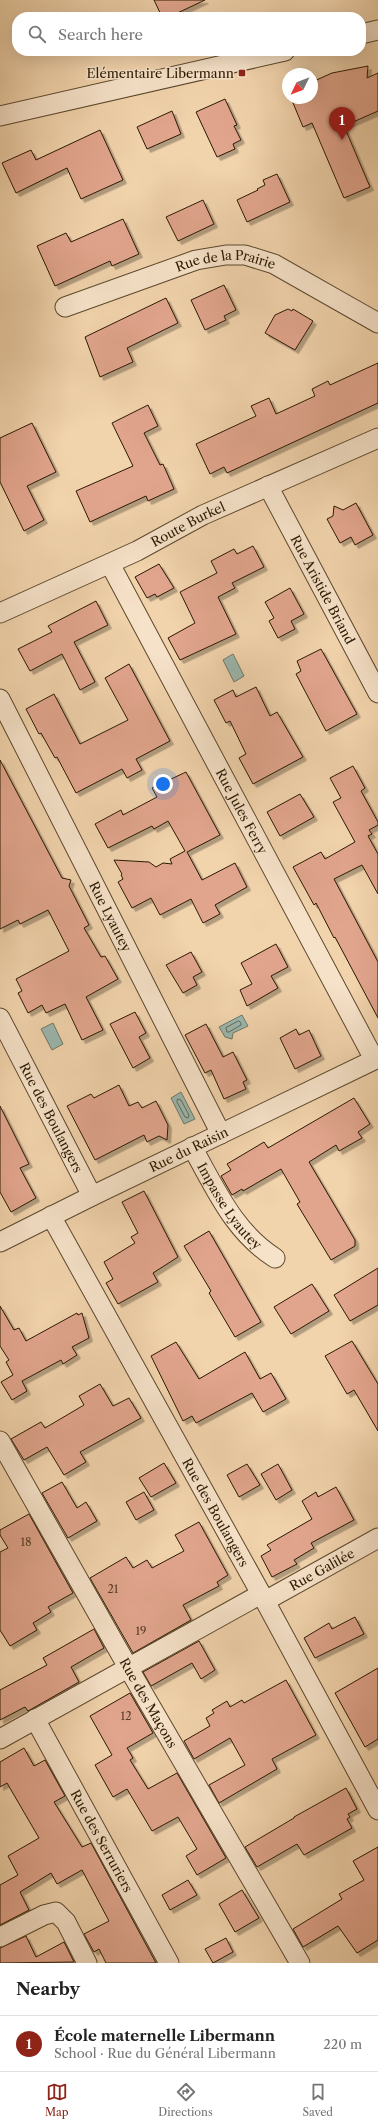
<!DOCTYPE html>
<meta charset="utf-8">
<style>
:root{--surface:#fff;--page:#f2f2f2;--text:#222;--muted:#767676;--line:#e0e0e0;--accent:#8f2418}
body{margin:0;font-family:"Libre Caslon Text",serif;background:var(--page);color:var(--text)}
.compass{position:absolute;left:282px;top:68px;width:36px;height:36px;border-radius:50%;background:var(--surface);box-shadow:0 4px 16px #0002;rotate:227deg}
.you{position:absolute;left:163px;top:784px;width:14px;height:14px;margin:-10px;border:3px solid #fff;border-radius:50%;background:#1a73e8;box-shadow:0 0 0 6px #1a73e833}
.badge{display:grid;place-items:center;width:26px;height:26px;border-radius:50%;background:var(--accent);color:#fff;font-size:13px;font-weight:700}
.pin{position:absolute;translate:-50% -33px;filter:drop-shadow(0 1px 2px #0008)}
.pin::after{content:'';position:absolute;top:21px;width:14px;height:12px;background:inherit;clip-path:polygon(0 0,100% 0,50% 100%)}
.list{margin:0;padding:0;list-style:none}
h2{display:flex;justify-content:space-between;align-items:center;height:52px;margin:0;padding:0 16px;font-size:17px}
h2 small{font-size:13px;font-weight:400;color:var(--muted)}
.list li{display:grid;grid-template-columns:26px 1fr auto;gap:12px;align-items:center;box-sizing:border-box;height:56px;padding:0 16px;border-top:1px solid var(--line)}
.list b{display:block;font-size:15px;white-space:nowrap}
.list p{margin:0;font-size:13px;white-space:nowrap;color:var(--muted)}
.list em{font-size:13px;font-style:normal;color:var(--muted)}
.icon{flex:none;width:22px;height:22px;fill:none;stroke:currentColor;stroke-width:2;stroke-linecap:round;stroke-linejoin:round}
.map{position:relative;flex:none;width:378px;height:1963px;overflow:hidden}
.search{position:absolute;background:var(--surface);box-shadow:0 4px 16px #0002;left:12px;right:12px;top:12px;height:44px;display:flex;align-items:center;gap:10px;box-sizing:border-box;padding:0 14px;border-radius:16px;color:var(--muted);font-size:15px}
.sheet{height:108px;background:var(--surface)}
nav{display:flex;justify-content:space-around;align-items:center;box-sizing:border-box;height:56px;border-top:1px solid var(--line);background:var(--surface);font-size:11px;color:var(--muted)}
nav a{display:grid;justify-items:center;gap:2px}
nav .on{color:var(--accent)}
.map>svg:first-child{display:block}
.water{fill:#9bb7ae;stroke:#6e7869}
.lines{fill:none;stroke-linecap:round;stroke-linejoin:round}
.shore{stroke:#636858;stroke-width:1}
.building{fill:#e1a58d;stroke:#2b1901;filter:url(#shadow)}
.street-casing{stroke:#5c482c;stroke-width:21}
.street{stroke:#f6e2c9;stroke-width:19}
.poi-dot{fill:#8f2418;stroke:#f6e2c9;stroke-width:1.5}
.labels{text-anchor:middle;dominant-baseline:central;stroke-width:3;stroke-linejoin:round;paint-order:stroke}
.number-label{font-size:11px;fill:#583c24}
.poi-label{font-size:13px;fill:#2b1901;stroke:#f6e2c9;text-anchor:end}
.street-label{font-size:13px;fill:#2b1901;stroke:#f6e2c9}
</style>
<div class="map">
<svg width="378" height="1963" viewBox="0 0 378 1963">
<defs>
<filter id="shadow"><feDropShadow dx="3.5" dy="3.5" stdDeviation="0" flood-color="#0004"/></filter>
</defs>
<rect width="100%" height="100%" fill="#f1d3ac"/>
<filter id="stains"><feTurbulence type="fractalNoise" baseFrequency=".005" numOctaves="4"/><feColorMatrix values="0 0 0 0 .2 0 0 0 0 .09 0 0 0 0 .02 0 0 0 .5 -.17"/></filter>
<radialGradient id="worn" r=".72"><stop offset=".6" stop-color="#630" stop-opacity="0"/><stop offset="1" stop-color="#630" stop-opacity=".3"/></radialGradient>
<g class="water">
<path d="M233 654 244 676 234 682 223 660Z"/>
<path d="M242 1015 248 1026 233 1033 232 1039 225 1037 219 1027Z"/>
<path d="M53 1023 63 1044 52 1050 41 1029Z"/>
<path d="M181 1092 195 1119 184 1124 171 1098Z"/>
</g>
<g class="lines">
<g class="shore">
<path d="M239 1021 241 1023V1025L229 1032H227L226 1028Z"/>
<path d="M178 1099 181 1100 189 1115 188 1118 185 1117 177 1102Z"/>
</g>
</g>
<g class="building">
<path d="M154 0H205L169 17H162Z"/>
<path d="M368 66 367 78 378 73V111L344 126 370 187 344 198 312 123 303 127 291 98H312V82L332 73Z"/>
<path d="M225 99 237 125 234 126 241 140 233 144 235 149 217 157 196 112Z"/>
<path d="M172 111 181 134 147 149 137 127Z"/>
<path d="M100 130 123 180 81 199 67 168 16 193 2 163 31 150 36 160Z"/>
<path d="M277 174 290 202 247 222 237 200 258 190 257 189 265 185 263 180Z"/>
<path d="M203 200 214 224 178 241 166 217Z"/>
<path d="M123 219 139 254 112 266 110 261 55 286 37 246 66 233 71 242Z"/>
<path d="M224 285 236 310 224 316 226 320 205 330 191 300Z"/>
<path d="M166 298 178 323 127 348 133 362 100 377 85 337Z"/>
<path d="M288 309 292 311 293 309 313 321 295 350 265 333 275 315Z"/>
<path d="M378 363V403L227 473 224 467 210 474 196 444 256 416 251 406 269 398 276 414 315 396 312 389 328 381 330 385Z"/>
<path d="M148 405 158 426 144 433 160 465 163 464 174 489 148 501 146 496 90 522 76 491 133 466 112 423Z"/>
<path d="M32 423 56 472 27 486 44 520 24 531 0 482V438Z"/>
<path d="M356 503 373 535 355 545 351 537 340 543 327 519 333 516 334 506 343 510Z"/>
<path d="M253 546 264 567 232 583 235 588 218 597 236 634 180 660 168 638 195 623 180 592 217 573 211 561 234 549 237 554Z"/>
<path d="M159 564 174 588 157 597 155 594 147 598 135 577Z"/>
<path d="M290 588 304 614 291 621 295 629 278 638 269 621 274 618 265 602Z"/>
<path d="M96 601 108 625 74 642 95 682 80 690 62 654 30 671 18 649 52 632 48 626Z"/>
<path d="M321 649 357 714 326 731 296 674 301 671 297 661Z"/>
<path d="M129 664 170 741 136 759 142 770 127 778 122 769 76 793 57 757 55 758 41 733 39 734 26 709 54 694 80 744 128 720 105 678Z"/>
<path d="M256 687 270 716 277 712 303 757 253 784 239 758 246 754 230 721 226 723 214 700 233 690 236 697Z"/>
<path d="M0 760 62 878 71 880 69 886 89 925 84 928 101 957 105 956 118 979 86 997 103 1030 82 1040 65 1004 46 1013 42 1005 28 1013 18 993 22 991 16 979 69 951 48 910 20 924 18 920 0 929Z"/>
<path d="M353 766 365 788 361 791 378 822V825L369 830 372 834 368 836 378 854V894L362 865 334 879 378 962V1018L335 937 334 938 316 903 314 905 293 867 321 852 325 859 355 842 333 802 341 798 330 778Z"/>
<path d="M186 772 220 835 187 852 202 880 235 863 247 887 215 905 220 914 203 923 191 899 160 915 151 898 132 908 118 882 123 879 121 875 122 874 114 860 149 862 156 867 163 863 172 864 170 859 185 851 168 821 154 829 152 826 108 848 95 824 121 810 123 815 157 797 152 788Z"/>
<path d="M300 794 314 817 280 836 267 812Z"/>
<path d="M276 944 288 967 271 976 278 988 247 1006 240 990 252 984 241 963Z"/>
<path d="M191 952 202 972 193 977 197 985 183 993 166 965Z"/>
<path d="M135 1012 146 1033 139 1037 150 1058 133 1068 110 1024Z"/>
<path d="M206 1024 223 1057 233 1052 247 1080 243 1082 246 1089 224 1099 211 1070 205 1073 185 1035Z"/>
<path d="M296 1029 299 1035 309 1030 321 1056 295 1069 280 1038Z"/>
<path d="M119 1085 129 1106 138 1102 142 1108 156 1101 168 1125 167 1140 159 1136 147 1142 144 1135 95 1160 67 1106 91 1094 94 1098Z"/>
<path d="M354 1098 370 1124 358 1132 362 1138 339 1151 336 1145 309 1162 355 1240V1246L331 1260 297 1204 300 1202 281 1169 243 1191 242 1189 232 1195 221 1176 231 1170 227 1164 254 1148 264 1142 268 1148Z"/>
<path d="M0 1106 29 1164 20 1168 36 1198 11 1212 0 1192Z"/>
<path d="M144 1191 178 1257 153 1273 158 1282 118 1304 106 1283 113 1279 104 1262 135 1243 131 1237 138 1233 122 1202Z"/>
<path d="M209 1231 261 1322 235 1337 209 1293 211 1291 184 1246Z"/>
<path d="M378 1268V1305L350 1321 334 1295Z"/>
<path d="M312 1284 329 1311 291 1334 274 1307Z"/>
<path d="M0 1306 14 1330 19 1328 26 1341 77 1313 78 1315 82 1313 89 1338 72 1347 77 1355 63 1364 61 1360 22 1381 27 1391 12 1400 1 1382 13 1375 6 1362 9 1360 0 1346Z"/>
<path d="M352 1341 378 1384V1431L354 1390 347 1394 325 1356Z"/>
<path d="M176 1342 199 1379 245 1352 260 1379 271 1373 286 1399 263 1412 252 1393 196 1423 192 1416 183 1421 151 1356Z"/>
<path d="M100 1384 113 1406 129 1398 141 1418 80 1452 86 1462 64 1475 47 1447 24 1460 11 1439 41 1422 45 1428 84 1405 79 1396Z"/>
<path d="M164 1463 176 1483 151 1497 139 1478Z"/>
<path d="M247 1464 260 1485 239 1497 227 1475Z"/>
<path d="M278 1464 292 1490 276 1500 261 1474Z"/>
<path d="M62 1482 77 1508 86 1502 97 1521 68 1538 42 1493Z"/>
<path d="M336 1487 354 1520 311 1543 314 1548 294 1560 297 1564 272 1577 261 1556 271 1550 267 1545 312 1519 302 1501 316 1492 318 1497Z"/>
<path d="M144 1492 154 1510 136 1520 126 1502Z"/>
<path d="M29 1514 73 1593 48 1607 51 1612 33 1623 37 1630 10 1646 0 1630V1552L8 1548 0 1535V1530Z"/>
<path d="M199 1522 228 1575 217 1582 219 1586 183 1605 191 1620 133 1653 90 1578 126 1557 133 1568 147 1560 152 1568 184 1551 175 1535Z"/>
<path d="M355 1617 364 1634 315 1658 304 1638 329 1623 332 1629Z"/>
<path d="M94 1629 104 1648 71 1667 79 1682 28 1711 25 1707 0 1720V1690L47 1665 43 1658Z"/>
<path d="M199 1641 215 1670 201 1679 192 1663 151 1686 143 1672Z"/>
<path d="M378 1668V1739L365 1747 335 1693Z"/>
<path d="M286 1680 316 1735 272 1759 277 1769 219 1803 209 1785 245 1765 230 1738 194 1759 184 1741 210 1726 206 1718 214 1713 212 1710 227 1701 230 1707 242 1700 244 1703Z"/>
<path d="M130 1693 153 1733 127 1748 133 1758 130 1760 148 1789 177 1773 226 1858 197 1875 186 1856 197 1849 178 1817 152 1831 127 1789 113 1797 95 1765 112 1755 90 1716Z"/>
<path d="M24 1748 34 1766 45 1760 65 1796 54 1802 82 1847 91 1843 156 1963H106L99 1949 94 1952 84 1934 109 1921 82 1870 57 1884 51 1873 20 1892 29 1910 0 1925V1885L18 1875 8 1856 39 1838 7 1783 0 1787V1762Z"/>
<path d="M346 1788 357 1809 348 1814 350 1817 347 1819 352 1828 304 1855 297 1844 257 1867 245 1847 294 1818V1817Z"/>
<path d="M378 1847V1940L357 1953 338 1926 303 1947 293 1929 342 1899 339 1894 364 1880 353 1861Z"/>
<path d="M188 1880 197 1895 170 1910 162 1895Z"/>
<path d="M242 1890 259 1918 235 1932 219 1904Z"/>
<path d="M26 1936 36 1957 64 1942 74 1962 0 1963V1948Z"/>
<path d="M226 1938 233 1952 213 1963 205 1949Z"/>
</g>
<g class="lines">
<defs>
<g id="street">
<path d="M361 34 378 30"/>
<path d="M0 116 285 51"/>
<path id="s1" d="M65 307 196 260 226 255H245L274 264 378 323"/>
<path id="s2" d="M268 486 378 693"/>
<path id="s3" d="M110 564 374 1059"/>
<path id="s4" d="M0 613 137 551 203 515 378 438"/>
<path id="s5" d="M0 699 221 1134"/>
<path id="s6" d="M0 1018 92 1196"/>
<path id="s7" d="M192 1147C216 1189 233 1231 275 1258"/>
<path id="s8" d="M51 1216 265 1601 378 1810"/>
<path id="s9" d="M0 1242 92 1196 378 1058"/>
<path id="s10" d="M0 1441 133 1676 300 1963"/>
<path id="s11" d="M265 1601 378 1538"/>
<path id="s12" d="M35 1719 169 1963"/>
<path d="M0 1739 261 1594"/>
<path d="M0 1937 44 1915 56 1912 66 1922 87 1963"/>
</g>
</defs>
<use href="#street" class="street-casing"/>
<use href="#street" class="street"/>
</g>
<rect class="poi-dot" x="238" y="69" width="8" height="8" rx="2"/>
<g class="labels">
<g class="number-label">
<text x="26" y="1542">18</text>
<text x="113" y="1589">21</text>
<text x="141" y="1631">19</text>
<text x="126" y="1716">12</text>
</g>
<g class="poi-label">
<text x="234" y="73">Elémentaire Libermann</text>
</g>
<g class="street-label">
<text stroke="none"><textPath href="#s1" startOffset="169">Rue de la Prairie</textPath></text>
<text stroke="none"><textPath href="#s4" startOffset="208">Route Burkel</textPath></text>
<text stroke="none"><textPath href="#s2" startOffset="117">Rue Aristide Briand</textPath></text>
<text stroke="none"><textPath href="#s3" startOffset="280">Rue Jules Ferry</textPath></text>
<text stroke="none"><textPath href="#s5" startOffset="244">Rue Lyautey</textPath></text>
<text stroke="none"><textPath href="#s6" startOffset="112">Rue des Boulangers</textPath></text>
<text stroke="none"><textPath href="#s9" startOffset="210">Rue du Raisin</textPath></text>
<text stroke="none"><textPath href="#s7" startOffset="70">Impasse Lyautey</textPath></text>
<text stroke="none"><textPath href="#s8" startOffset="339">Rue des Boulangers</textPath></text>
<text stroke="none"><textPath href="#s11" startOffset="65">Rue Galilée</textPath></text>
<text stroke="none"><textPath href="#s10" startOffset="301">Rue des Maçons</textPath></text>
<text stroke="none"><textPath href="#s12" startOffset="139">Rue des Serruriers</textPath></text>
</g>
</g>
<rect width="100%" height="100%" filter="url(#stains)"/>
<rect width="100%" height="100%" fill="url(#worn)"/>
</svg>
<svg class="compass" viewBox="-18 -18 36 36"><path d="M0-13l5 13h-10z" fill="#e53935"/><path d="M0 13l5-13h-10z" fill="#767676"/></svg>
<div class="you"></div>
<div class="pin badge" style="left:342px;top:140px">1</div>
<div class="search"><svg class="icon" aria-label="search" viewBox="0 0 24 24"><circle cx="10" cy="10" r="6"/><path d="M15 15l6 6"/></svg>Search here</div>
</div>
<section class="sheet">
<h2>Nearby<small></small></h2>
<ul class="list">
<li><span class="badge">1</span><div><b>École maternelle Libermann</b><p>School · Rue du Général Libermann</p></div><em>220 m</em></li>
</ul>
</section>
<nav>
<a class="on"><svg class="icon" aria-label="map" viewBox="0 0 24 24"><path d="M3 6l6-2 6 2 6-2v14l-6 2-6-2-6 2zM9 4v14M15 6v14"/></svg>Map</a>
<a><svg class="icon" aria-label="directions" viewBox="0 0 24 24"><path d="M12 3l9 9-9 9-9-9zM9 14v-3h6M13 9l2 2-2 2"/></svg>Directions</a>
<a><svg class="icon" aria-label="saved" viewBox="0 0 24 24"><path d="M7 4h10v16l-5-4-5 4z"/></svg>Saved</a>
</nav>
